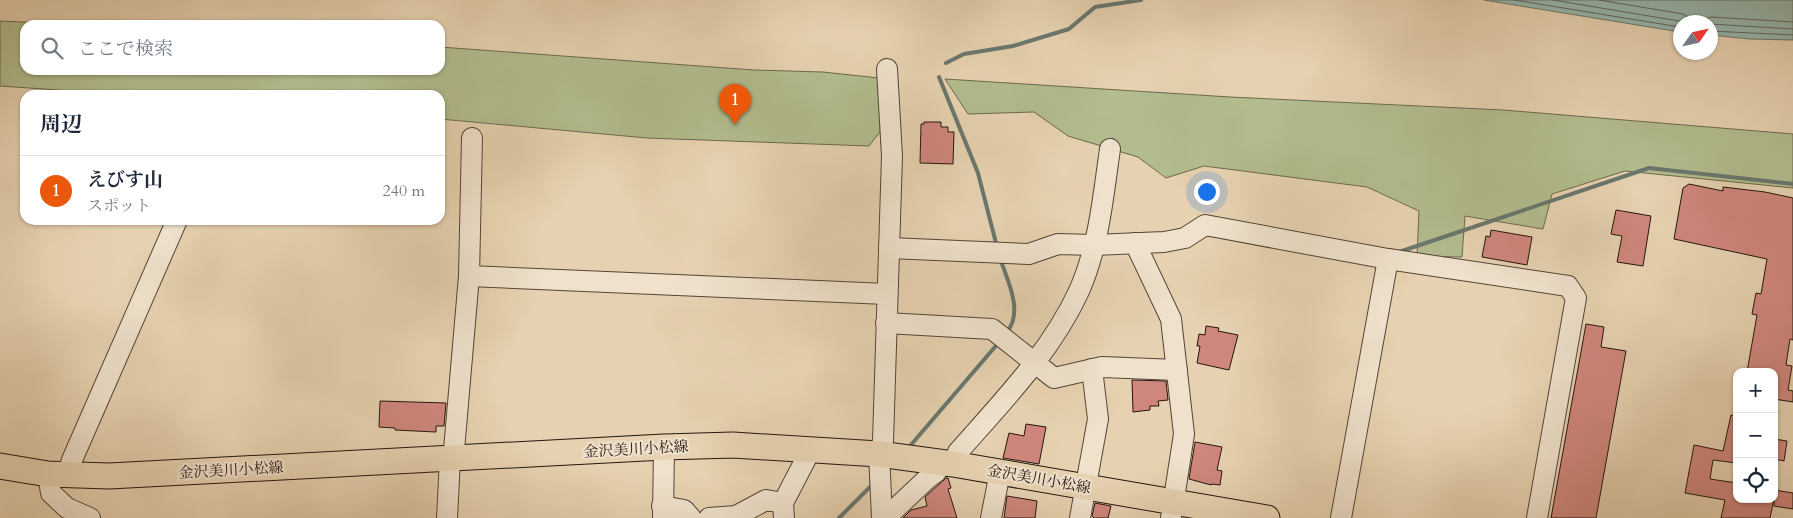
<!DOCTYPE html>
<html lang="ja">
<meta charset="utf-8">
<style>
:root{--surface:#fff;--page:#f2f2f3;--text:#1f2937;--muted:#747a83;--line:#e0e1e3;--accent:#ea580c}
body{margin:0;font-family:Cardo,"Noto Serif JP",serif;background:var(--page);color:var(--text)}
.controls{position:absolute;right:15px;bottom:15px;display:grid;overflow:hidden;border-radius:10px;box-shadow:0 1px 4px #0004}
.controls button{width:45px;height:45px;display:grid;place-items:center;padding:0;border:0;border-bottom:1px solid var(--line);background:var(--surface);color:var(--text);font:25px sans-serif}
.compass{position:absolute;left:1673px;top:15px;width:45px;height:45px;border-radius:50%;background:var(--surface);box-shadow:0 1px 4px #0004;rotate:56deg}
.you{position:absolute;left:1206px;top:191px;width:18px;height:18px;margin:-12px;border:4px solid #fff;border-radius:50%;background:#1a73e8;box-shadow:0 0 0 8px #1a73e833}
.badge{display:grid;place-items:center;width:32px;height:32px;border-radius:50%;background:var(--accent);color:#fff;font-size:16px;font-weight:700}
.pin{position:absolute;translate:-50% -41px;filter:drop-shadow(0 1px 2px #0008)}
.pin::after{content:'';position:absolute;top:26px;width:18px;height:15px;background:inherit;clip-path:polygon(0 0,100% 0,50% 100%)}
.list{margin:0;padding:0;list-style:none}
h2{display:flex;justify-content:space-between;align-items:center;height:65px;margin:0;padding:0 20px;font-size:21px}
h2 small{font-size:16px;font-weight:400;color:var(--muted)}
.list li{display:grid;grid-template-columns:32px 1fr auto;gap:15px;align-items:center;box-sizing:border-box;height:70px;padding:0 20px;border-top:1px solid var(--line)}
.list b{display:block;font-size:19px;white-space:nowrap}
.list p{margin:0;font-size:16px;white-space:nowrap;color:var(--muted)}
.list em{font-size:16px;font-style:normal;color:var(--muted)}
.icon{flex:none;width:28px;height:28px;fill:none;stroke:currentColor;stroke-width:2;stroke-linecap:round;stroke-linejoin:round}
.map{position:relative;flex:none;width:1793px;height:518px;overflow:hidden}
.search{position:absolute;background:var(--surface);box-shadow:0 1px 4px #0004;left:20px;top:20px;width:425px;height:55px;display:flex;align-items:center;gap:12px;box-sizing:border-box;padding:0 18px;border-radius:15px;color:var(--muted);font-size:19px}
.panel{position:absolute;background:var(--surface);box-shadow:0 1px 4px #0004;left:20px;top:90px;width:425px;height:135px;border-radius:15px}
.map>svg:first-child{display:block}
.green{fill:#b2bc8d;stroke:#6c694e}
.water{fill:#96b7ae;stroke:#69776e}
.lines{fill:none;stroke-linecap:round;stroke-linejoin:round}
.shore{stroke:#5e665e;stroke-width:1}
.stream{stroke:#69776e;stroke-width:4}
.building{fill:#cf867c;stroke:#25160f}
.minor-casing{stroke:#554537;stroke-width:22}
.major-casing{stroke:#25160f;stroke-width:27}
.minor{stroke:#efe1cc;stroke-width:20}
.major{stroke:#e6d1b0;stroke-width:25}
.labels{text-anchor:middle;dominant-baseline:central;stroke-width:4;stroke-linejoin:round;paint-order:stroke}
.street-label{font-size:15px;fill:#25160f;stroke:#efe1cc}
</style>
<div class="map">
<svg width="1793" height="518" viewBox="0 0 1793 518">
<rect width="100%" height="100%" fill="#e6d1b0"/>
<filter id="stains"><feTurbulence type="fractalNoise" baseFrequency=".004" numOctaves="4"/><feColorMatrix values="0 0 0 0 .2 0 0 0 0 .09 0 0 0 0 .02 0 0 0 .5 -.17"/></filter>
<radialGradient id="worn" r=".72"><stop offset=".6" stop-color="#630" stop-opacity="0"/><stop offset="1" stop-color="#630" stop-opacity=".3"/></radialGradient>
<g class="green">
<path d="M0 21 91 25H25V70H440V47L754 70 823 72 879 78 882 110 880 132 869 146 647 138 440 119V95H235L223 93 87 92 0 86Z"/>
<path d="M945 79 1230 97 1503 110 1793 134V188L1625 171 1552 194 1543 229 1465 216 1462 257 1417 256 1419 211 1367 187 1204 166 1166 178 1138 157 1068 136 1034 112 968 114Z"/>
</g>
<path class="water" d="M1484 0H1793V40L1750 39 1711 35 1710 22H1680V32Z"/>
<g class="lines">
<g class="shore">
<path d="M1514 0 1680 27"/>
<path d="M1553 0 1685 22"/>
<path d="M1599 0 1683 14 1697 22 1711 17 1793 22"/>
<path d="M1710 24 1793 29"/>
<path d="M1710 31 1793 35"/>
</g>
<g class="stream">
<path d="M946 63 964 54 1013 46 1069 29 1095 7 1141 0"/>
<path d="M939 77 978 173 997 247"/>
<path d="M1399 252 1649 168 1793 184"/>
<path d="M1000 258C1007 280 1024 311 1007 332"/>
<path d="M910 446 1000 341"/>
<path d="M839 518 873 484"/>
</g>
</g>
<g class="building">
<path d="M924 122H941V127H948V132H954L953 164 920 163 921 124H924Z"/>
<path d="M1689 184 1723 191V187L1765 192 1793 198V340L1790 339 1786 365 1792 366 1788 390 1793 391V402L1774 399V372H1747L1757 315 1752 314 1756 293 1761 294 1767 259 1674 239 1683 188Z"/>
<path d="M1616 210 1651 216 1643 266 1617 262 1622 236 1611 234Z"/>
<path d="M1491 230 1532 237 1527 265 1482 257 1486 236 1490 237Z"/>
<path d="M1586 324 1604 327 1601 347 1626 351 1596 518H1551Z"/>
<path d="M1206 326 1219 328 1218 331 1238 335 1229 370 1197 363 1200 346H1197L1199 334 1205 335Z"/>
<path d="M1132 380 1166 381 1168 400 1158 401 1159 406H1150V410L1133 412Z"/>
<path d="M380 401 446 403 444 426H436V432L395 430V428L379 427Z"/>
<path d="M1731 415H1737V463L1713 460 1710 479 1737 483V499H1774L1770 518H1721L1725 500 1685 493 1694 445 1723 451Z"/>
<path d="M1026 424 1046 427 1039 464 1003 458 1009 433 1024 436Z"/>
<path d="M1774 439 1787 441 1784 461 1774 459Z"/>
<path d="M1195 442 1222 447 1217 470 1222 471 1220 485 1211 484V485L1189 479Z"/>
<path d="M946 478H948L951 488 948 489 957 518H903L911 510 927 506 925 497Z"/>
<path d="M1774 490 1793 493V509L1774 506Z"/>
<path d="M1007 496 1037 501 1035 518H1004Z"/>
<path d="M1095 503 1111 506 1108 518H1094L1092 516Z"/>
</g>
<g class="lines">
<defs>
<g id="minor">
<path d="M1135 243 1171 319 1184 434 1171 518"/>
<path d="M889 248 1029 254 1058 244 1094 245 1164 242 1185 238 1205 225 1388 259 1568 286 1576 298 1537 518"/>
<path d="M469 276 887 294"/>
<path d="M886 323 992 329 1054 378 1102 367 1177 370"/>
<path d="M953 464 958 452C1002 402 1051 352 1079 291 1099 246 1103 197 1110 149"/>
<path d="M48 474 51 493 67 508 90 518"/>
<path d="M68 475 72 460 177 220"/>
<path d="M662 506 684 510 691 518"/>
<path d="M882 514 893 511 929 477 936 472 941 462"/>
<path d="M447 518 450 459 454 450 469 276 472 138"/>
<path d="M663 518 664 447"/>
<path d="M709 518 736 516 766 500 783 503"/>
<path d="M784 518 783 503 811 449"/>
<path d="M882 518 879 454 883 441 892 156 887 69"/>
<path d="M991 518 1000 472"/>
<path d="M1080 518 1098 419 1092 369"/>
<path d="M1341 518 1388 259"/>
</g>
<path id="major" d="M0 466 48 474 109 476 664 447 733 445 879 454 953 464 1267 518"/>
</defs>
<use href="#minor" class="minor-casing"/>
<use href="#major" class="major-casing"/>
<use href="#minor" class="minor"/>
<use href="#major" class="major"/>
</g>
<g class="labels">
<g class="street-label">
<text transform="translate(636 449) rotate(-3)">金沢美川小松線</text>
<text transform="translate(231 470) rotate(-3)">金沢美川小松線</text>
<text transform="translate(1039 479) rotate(10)">金沢美川小松線</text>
</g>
</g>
<rect width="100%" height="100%" filter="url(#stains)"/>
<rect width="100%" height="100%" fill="url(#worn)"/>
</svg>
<div class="controls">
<button>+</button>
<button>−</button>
<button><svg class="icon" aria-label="locate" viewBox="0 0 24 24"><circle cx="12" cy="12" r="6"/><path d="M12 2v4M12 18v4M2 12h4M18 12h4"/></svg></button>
</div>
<svg class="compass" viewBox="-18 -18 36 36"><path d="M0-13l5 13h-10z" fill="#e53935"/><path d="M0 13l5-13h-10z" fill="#747a83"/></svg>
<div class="you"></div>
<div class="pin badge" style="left:735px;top:125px">1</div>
<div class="search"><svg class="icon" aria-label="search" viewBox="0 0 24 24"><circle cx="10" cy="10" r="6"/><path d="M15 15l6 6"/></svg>ここで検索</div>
<section class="panel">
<h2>周辺<small></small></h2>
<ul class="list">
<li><span class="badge">1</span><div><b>えびす山</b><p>スポット</p></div><em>240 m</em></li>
</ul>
</section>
</div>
